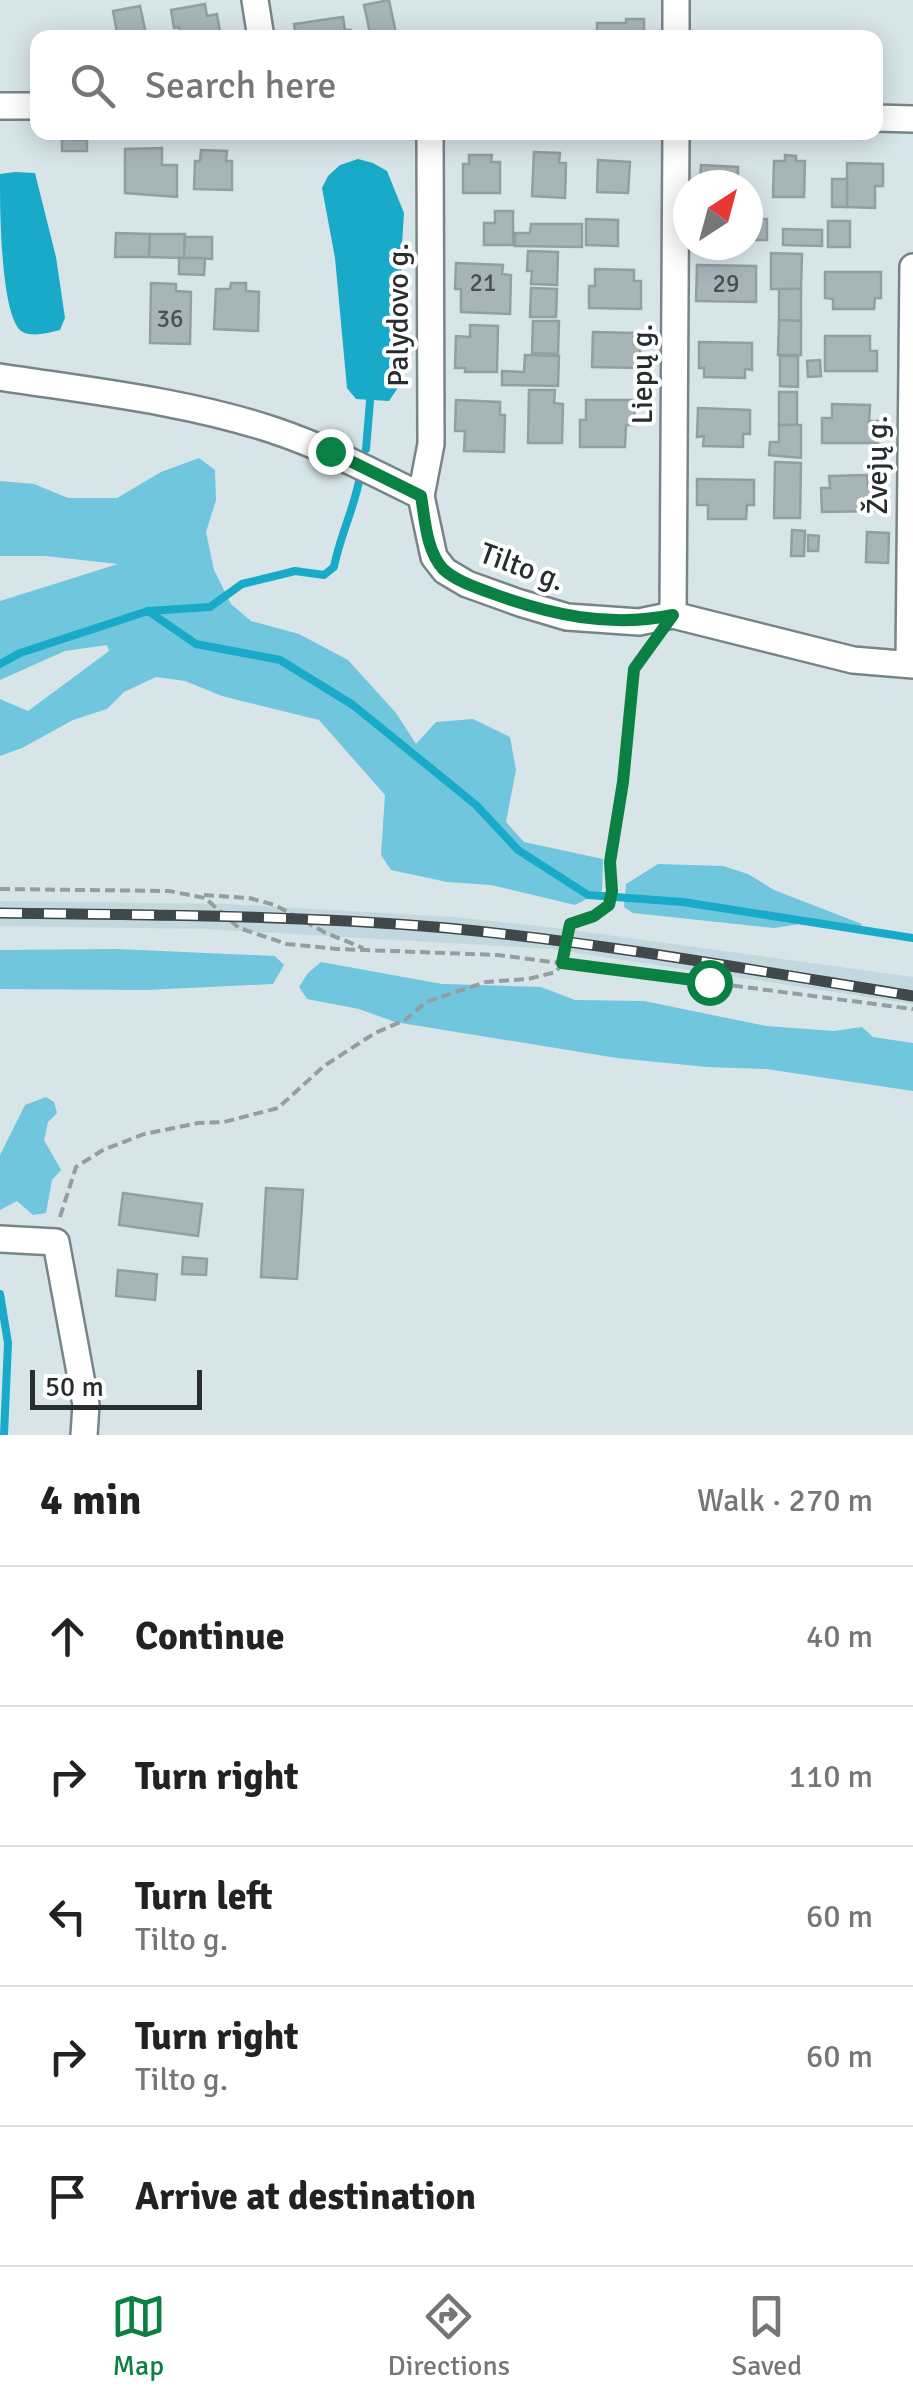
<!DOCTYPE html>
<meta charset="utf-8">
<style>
:root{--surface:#fff;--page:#f6f6f6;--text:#222;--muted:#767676;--line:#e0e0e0;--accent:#0b8043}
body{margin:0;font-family:Signika,sans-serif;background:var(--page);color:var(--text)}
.compass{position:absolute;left:673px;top:170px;width:90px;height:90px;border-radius:50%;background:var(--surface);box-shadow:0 5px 25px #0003;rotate:36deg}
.scale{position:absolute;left:30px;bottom:25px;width:172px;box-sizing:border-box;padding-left:10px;border:5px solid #282e2f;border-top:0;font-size:28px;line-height:35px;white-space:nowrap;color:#282e2f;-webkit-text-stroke:8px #fff;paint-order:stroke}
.stop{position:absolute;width:30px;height:30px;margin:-22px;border:8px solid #0b8043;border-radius:50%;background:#fff}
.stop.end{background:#0b8043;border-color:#fff;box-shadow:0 2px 10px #0008}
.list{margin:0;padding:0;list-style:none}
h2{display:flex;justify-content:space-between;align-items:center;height:130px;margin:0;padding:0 40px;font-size:42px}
h2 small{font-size:32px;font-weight:400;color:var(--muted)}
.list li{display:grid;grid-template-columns:65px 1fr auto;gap:30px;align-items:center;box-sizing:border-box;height:140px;padding:0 40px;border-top:2px solid var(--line)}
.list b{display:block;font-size:38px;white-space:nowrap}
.list p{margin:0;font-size:32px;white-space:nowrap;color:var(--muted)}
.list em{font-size:32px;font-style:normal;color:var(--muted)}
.icon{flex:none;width:55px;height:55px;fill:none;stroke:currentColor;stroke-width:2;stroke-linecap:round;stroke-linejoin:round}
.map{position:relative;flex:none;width:913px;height:1435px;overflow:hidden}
.search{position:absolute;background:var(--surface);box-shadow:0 5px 25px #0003;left:30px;right:30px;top:30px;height:110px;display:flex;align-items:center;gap:25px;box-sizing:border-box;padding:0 35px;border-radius:20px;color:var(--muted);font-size:38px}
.sheet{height:830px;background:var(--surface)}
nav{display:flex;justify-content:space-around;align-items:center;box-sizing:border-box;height:140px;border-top:2px solid var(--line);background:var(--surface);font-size:28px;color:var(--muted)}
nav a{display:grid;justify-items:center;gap:5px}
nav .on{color:var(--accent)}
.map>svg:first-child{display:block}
.built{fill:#c2d8de}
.green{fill:#70c6dc}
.water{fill:#18aac8}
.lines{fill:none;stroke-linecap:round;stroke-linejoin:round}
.stream{stroke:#18aac8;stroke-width:8}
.building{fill:#a7b5b9;stroke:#919fa2;stroke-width:2.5}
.minor-casing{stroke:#788588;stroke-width:30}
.path{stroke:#939ea1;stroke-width:4;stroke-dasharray:10 5;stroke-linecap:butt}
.minor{stroke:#fff;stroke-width:25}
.rail-casing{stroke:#404849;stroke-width:11}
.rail{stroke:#fff;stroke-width:8;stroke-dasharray:22;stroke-linecap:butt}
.route{stroke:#0b8043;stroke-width:12}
.labels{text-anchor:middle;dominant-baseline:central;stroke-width:8;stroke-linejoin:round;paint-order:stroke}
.number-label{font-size:25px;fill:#485052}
.street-label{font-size:30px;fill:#282e2f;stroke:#fff}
</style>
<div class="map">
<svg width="913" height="1435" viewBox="0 0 913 1435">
<rect width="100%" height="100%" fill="#d7e5e9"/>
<path class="built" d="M0 901 227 904 453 917 556 928 913 977V1004L552 949 205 929 0 926Z"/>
<g class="green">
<path d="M199 458 215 470 216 500 206 532 214 570 231 604 251 621 299 634 348 660 396 713 416 744 436 722 473 719 510 737 516 770 506 822 524 842 603 859 602 891 575 905 491 885 447 882 391 870 381 855 385 795 319 720 222 696 185 681 156 677 124 692 107 709 73 720 22 748 0 756V699L28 711 109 651 107 645 65 651 0 680V601L118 564 45 556H0V481L34 484 68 498H117L161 472Z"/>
<path d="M658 864 723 866 748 874 774 890 862 924 858 930 806 923 774 928 633 913 624 907 626 884Z"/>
<path d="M117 949 275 956 284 965 273 984 146 990 0 989V950Z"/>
<path d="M321 962 442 984 541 987 575 1000 644 1001 766 1026 834 1031 862 1027 873 1037 913 1043V1091L766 1069 707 1067 617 1058 395 1022 359 1009 307 999 299 987 308 973Z"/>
<path d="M46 1097 54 1102 57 1113 48 1122 44 1140 61 1170 52 1180 46 1213 33 1215 17 1201 0 1210V1155L25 1105Z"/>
</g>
<g class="water">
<path d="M358 159 373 163 387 171 404 213 401 261 406 340 401 383 389 401 356 399 347 388 335 258 322 188 328 176 340 165Z"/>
<path d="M15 172 35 173 56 257 65 318 60 330C47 333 32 338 21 331 0 313 0 205 0 174Z"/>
</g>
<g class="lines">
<g class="stream">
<path d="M366 449 370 401"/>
<path d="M148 611 196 644 280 660 353 705 476 805 518 850 588 895 683 902 913 938"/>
<path d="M0 664 20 653 148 611 210 607 242 584 295 571 324 575 334 567C340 535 355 507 360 476"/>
<path d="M0 1294 8 1343 4 1435"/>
</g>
</g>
<g class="building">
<path d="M389 0 397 38H371L364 5Z"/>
<path d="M205 4 207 16 217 14 221 38H181L179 27 174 28 171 10Z"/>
<path d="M140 6 146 34 118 38 113 11Z"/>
<path d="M343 17 345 30H351L352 38H296L294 24Z"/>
<path d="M626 19H644V38H597V23H626Z"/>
<rect x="455" y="33" width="48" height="5"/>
<path d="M62 139 87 140V151H62Z"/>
<path d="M162 148V165H177V197L125 193V149Z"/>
<path d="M201 150 227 151 226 161H232V190L194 189 195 161H200Z"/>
<path d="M534 152 560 153 559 163H566L565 198 532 196Z"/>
<path d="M469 155H492L491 162H500V193H463V164H469Z"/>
<path d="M785 155 796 156V161H805L804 197H773L774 161H785Z"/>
<path d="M598 160 630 162 628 193 597 192Z"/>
<path d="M847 163 883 164V186H875V208L847 207Z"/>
<path d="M701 165 738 167V185H700Z"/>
<rect x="832" y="179" width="15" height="28"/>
<path d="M495 211H513V245H484V223H495Z"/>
<path d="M586 219 618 220V246L586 245Z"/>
<rect x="748" y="219" width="19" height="21"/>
<rect x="828" y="221" width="22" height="26"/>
<path d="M531 224H582V247L515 246V233H530Z"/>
<path d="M783 229 822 230V246L783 245Z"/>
<path d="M116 233 150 234 149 257H115Z"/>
<path d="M150 234H185L184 258 149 257Z"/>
<path d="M185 237H212V259L184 258Z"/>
<path d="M528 251 558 252 557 285 531 284 532 271H527Z"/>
<path d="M771 253 802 254 801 289H771Z"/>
<path d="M179 258H205L204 275 179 274Z"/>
<path d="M456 263 503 265 502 274 511 275 510 314 461 312V289H455Z"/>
<path d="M697 265 756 266V302L696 301Z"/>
<path d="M595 269 634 270V281H641V309L589 308V286H595Z"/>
<path d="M825 272H881V298H875L874 309H833V299L825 298Z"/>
<path d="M151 283 176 284V291L191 292 190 344 150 343Z"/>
<path d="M231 283H246V291L259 292 258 331 214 329 216 289H230Z"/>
<path d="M531 288 557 289 556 317H530Z"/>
<path d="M779 289H801V321L779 320Z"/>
<path d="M779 320 801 321V355H778Z"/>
<path d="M533 321H559L558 354 532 353Z"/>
<path d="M470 325 498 326 497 372H465V368H455L456 336 470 337Z"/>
<path d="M593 332 634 333V345L640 346V368L592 367Z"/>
<path d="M825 336H870V351H877V371H825Z"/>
<path d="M699 342 752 343V370L745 369V378L704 377V368H699Z"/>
<path d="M525 355 559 356 558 386 502 385V371L524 372Z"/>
<path d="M780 356H798V387L780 386Z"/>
<path d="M820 360 821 376 808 377 807 361Z"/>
<path d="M529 390H555L554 403 563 404 562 443H528Z"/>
<rect x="779" y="392" width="18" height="33"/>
<path d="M456 400 500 402V415H505L504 452 464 451 465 431H455Z"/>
<path d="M586 400H635L634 425H626L625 447H580V420H586Z"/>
<path d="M832 404 870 405 869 421H879L878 443H822V418H832Z"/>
<path d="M698 408 750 410V434H743V447L703 446 704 436 697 437Z"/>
<path d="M779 425H801V458L769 455 770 442H779Z"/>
<path d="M775 462 801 463 800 518H774Z"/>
<path d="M867 475 868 488H876L877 511 822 512 821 488H830L829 476Z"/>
<path d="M697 479 754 480V505H747L746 519H708V505H697Z"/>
<path d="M792 530 805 531 804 556H791Z"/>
<path d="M867 532 889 533 888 563 866 562Z"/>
<path d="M808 535 819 536 818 551H808Z"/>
<path d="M266 1188 303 1190 297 1279 261 1277Z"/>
<path d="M123 1193 202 1204 198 1236 119 1225Z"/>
<path d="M183 1257 207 1259 206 1275 182 1274Z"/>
<path d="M118 1270 157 1274 155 1300 116 1296Z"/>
</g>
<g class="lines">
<defs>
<g id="minor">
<path d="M255 0 261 38"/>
<path d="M676 38V0"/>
<path d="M0 106H38"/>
<path d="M876 118 913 119"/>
<path d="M0 377C91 391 185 401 273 430 324 447 373 472 421 496L434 557 445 571 467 584 520 603 567 617 639 622 673 615 853 660 913 665"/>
<path d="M421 496 431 444 430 132"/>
<path d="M673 615 676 132"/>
<path d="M909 663 913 267"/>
<path d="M0 1239 56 1242 86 1405 84 1435"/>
</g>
</defs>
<use href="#minor" class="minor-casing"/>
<g class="path">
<path d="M0 889 169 891 205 898 239 928 287 944 337 949 498 955 913 1009"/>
<path d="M204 895 249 898 275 905 326 933 363 948"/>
<path d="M60 1217 76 1167 103 1150 144 1134 198 1123 224 1122 278 1108 324 1066 375 1033 405 1020 426 1002 486 982 528 979 556 972 562 963 570 924 594 915 609 905 613 891 610 862 623 782 634 669 651 645"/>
</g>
<use href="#minor" class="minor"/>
<defs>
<path id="rail" d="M0 913C149 915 299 915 447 928 604 943 758 971 913 996"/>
</defs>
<use href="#rail" class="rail-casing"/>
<use href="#rail" class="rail"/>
</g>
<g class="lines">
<path class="route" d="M330 451 421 496C425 519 426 550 443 569 456 581 475 587 491 593 551 615 609 628 673 615L634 669 623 782 610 862 612 891 609 905 594 916 570 924 562 963 709 982"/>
</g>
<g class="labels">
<g class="number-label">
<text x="483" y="282">21</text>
<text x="726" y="283">29</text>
<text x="170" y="318">36</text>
</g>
<g class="street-label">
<text transform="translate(398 315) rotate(-90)">Palydovo g.</text>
<text transform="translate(642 374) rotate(-90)">Liepų g.</text>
<text transform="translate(877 465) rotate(-90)">Žvejų g.</text>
<text transform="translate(522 567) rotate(20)">Tilto g.</text>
</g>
</g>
</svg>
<svg class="compass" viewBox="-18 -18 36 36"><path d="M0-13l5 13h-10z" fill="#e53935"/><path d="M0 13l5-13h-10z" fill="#767676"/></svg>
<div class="scale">50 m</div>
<div class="stop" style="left:709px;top:982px"></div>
<div class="stop end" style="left:330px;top:451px"></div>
<div class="search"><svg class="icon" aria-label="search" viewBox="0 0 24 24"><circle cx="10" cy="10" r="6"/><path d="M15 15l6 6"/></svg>Search here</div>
</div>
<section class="sheet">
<h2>4 min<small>Walk · 270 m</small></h2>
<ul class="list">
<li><svg class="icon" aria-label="ahead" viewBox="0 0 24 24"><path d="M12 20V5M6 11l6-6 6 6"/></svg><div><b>Continue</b></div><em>40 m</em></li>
<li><svg class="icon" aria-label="right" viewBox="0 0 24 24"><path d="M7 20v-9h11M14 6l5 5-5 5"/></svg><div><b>Turn right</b></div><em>110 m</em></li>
<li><svg class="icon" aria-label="left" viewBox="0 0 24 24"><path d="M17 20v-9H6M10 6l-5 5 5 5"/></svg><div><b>Turn left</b><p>Tilto g.</p></div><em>60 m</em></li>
<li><svg class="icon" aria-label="right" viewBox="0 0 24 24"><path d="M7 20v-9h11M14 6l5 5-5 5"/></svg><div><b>Turn right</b><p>Tilto g.</p></div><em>60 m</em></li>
<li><svg class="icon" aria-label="arrive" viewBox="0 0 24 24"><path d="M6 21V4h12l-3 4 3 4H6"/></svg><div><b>Arrive at destination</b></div></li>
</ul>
</section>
<nav>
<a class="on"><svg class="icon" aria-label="map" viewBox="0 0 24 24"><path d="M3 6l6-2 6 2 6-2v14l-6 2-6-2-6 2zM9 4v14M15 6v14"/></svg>Map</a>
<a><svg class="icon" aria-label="directions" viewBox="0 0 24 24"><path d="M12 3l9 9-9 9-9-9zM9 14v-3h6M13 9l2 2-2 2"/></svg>Directions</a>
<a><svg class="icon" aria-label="saved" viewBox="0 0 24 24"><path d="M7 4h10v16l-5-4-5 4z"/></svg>Saved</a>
</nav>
